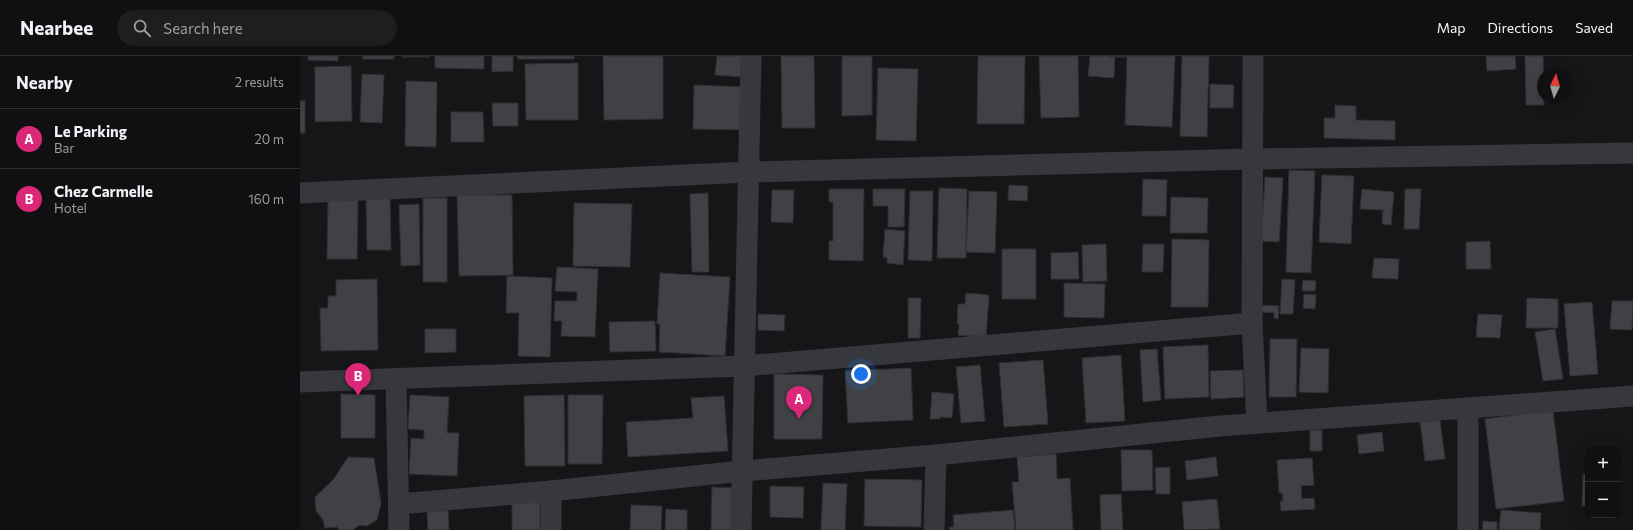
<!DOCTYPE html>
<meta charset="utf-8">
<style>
:root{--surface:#101012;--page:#1e1e20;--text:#f1f3f6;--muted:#9c9d9f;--line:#303032;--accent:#db2777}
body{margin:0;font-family:Commissioner,sans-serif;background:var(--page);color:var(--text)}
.controls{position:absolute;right:12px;bottom:12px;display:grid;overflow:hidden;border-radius:8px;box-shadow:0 4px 16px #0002}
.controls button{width:36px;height:36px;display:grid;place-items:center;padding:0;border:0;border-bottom:1px solid var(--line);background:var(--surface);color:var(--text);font:20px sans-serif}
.compass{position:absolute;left:1237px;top:12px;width:36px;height:36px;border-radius:50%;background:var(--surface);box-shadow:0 4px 16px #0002;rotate:5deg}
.you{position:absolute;left:561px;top:318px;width:14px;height:14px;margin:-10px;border:3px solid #fff;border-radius:50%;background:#1a73e8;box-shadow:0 0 0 6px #1a73e833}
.badge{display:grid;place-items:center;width:26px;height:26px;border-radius:50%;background:var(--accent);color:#fff;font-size:13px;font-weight:700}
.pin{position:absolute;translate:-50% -33px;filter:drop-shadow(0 1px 2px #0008)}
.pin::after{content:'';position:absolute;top:21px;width:14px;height:12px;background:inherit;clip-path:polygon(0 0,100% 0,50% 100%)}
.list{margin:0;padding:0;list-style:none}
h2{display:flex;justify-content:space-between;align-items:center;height:52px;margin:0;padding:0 16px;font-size:17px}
h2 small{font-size:13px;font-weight:400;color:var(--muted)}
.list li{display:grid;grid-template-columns:26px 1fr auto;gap:12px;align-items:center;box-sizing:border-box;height:60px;padding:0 16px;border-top:1px solid var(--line)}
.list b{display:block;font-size:15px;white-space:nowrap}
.list p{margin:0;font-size:13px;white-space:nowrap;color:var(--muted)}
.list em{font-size:13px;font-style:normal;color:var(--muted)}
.icon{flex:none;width:22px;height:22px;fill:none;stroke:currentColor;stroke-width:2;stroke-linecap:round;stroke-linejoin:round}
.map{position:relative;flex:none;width:1333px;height:474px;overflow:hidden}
header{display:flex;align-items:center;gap:24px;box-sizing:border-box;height:56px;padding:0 20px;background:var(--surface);border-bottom:1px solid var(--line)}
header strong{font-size:19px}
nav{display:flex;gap:22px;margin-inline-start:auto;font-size:14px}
.search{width:280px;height:36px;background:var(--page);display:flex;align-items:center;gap:10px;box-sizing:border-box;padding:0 14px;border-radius:22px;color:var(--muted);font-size:15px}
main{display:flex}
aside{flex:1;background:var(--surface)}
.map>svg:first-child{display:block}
.building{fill:#404145;stroke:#303034}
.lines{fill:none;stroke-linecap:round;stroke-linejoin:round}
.street{stroke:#37383d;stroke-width:21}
</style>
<header>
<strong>Nearbee</strong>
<div class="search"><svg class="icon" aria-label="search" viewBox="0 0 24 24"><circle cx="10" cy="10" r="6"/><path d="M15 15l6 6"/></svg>Search here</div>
<nav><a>Map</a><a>Directions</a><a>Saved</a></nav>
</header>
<main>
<aside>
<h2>Nearby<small>2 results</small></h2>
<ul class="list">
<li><span class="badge">A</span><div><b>Le Parking</b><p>Bar</p></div><em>20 m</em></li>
<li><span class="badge">B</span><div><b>Chez Carmelle</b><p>Hotel</p></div><em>160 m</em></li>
</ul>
</aside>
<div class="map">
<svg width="1333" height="474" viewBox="0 0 1333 474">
<rect width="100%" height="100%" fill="#161618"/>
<g class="building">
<path d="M8 0H38V5L8 4Z"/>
<rect x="63" y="0" width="31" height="3"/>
<rect x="102" y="0" width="27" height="1"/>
<path d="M135 0H184V13L135 12Z"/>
<path d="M192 0H213V15L192 16Z"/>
<path d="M217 0H274V3H218Z"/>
<path d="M303 0H363V63L304 64Z"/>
<path d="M417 0H443L442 21 415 19Z"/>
<path d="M481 0H514L515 72H482Z"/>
<path d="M542 0H572V59L542 60Z"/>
<path d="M678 0H725L724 68H677Z"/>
<path d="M739 0H778L779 61 741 62Z"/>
<path d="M790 0H815L814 22 788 20Z"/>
<rect x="809" y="0" width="30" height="1"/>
<path d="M827 0H875L872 71 825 69Z"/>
<path d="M882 0H909L907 81 880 80Z"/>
<path d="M1186 0H1215L1216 13 1187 15Z"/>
<path d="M1225 0H1243L1244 49H1226Z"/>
<path d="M278 7V64H226L225 8Z"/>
<path d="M51 10 52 65 15 66V11Z"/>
<path d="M578 12 618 13 616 85 576 84Z"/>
<path d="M62 18 84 19 82 67 60 66Z"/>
<path d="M106 25 137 26 136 91 105 90Z"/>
<path d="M910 28 934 29 933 52H910Z"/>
<path d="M394 29 445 31 444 74 393 73Z"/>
<rect x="0" y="45" width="5" height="32"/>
<path d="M192 47H218V70H193Z"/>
<path d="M1035 49 1056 50V64L1095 65V84L1024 82V62H1035Z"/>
<path d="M151 56H183L184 86H151Z"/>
<path d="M989 114 1015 115 1011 217 986 216Z"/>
<path d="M1022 119 1054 120 1051 188 1019 186Z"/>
<path d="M965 121 983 122 979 186 961 185Z"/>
<path d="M843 123 867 124 866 160H842Z"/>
<path d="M709 129 728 130 727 145 708 144Z"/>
<path d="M639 132 667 133 666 202H637Z"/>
<path d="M529 133H564L563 205 529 204V185H533V146H529Z"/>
<path d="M573 133H605L604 171H588V150H573Z"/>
<path d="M1062 133 1094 136 1091 169 1082 168 1083 154 1060 153Z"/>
<path d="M1105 133H1121L1119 173H1104Z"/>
<path d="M472 134H494L493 167 471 166Z"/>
<path d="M610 135H633L632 205 608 204Z"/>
<path d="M669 135 697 136 695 197 666 196Z"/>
<path d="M408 137 409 216H392L390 138Z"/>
<path d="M66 139H90L91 194H67Z"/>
<path d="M157 139H212L213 219 159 220Z"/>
<path d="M871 141 908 142 907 177H870Z"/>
<rect x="123" y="142" width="24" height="84"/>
<path d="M28 143H58L57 203H27Z"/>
<path d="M274 147 332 148 330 211 273 210Z"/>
<path d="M119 148 120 209 101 210 99 149Z"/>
<path d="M585 173 605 175 603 209 587 207V202L583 201Z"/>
<path d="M872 183 909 184 908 251H871Z"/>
<path d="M1190 185 1191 213H1166V186Z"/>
<path d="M806 188 807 225 783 226 782 189Z"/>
<path d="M843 188H864L863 216H842Z"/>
<rect x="702" y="193" width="34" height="50"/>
<path d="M778 196 779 223H751V197Z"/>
<path d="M1074 202 1099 203 1098 223 1072 222Z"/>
<path d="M257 211 298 213 295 281 261 280 262 265H254L255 245H277V236L255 235Z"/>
<path d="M360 217 430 221 425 300 359 296 360 268H357Z"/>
<path d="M207 220 252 222 250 301 218 300 219 257H206Z"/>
<path d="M77 223 78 294 21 295 20 252H28V240H36V224Z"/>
<path d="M982 223 995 224 993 258H980Z"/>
<path d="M1003 224 1016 225 1015 235H1002Z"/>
<path d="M764 227 805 228 804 262 764 261Z"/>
<path d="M666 237 689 239 686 281 658 279 659 268 657 267 658 248H665Z"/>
<path d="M1004 238 1016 239 1015 253 1003 252Z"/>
<path d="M608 242H621L620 282H608Z"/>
<path d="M1227 242 1258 243V272H1226Z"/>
<path d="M1312 245H1333L1332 274 1310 273Z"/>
<path d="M1292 246 1298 318 1270 320 1264 248Z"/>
<path d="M961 249 979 250 978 263 974 262V257L961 256Z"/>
<path d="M458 258 485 259 484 275 458 274Z"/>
<path d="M1178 258 1202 259 1200 282 1176 281Z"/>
<path d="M355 265 356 295 310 296 309 266Z"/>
<path d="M125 273H156V296L125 297Z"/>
<path d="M1255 273 1263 323 1243 325 1235 276Z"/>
<path d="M970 283H997L996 341H969Z"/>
<path d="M908 289 909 341 865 343 863 291Z"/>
<path d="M1001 292 1029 293 1028 337 999 336Z"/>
<path d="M857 293 861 344 843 346 840 294Z"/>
<path d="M821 299 825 365 786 367 782 302Z"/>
<path d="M743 304 748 368 704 371 699 307Z"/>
<path d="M680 309 685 365 661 367 656 311Z"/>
<path d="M611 312 613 364 548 367 545 315Z"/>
<path d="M943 314 944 341 911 343 910 315Z"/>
<path d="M474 318 523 319 522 383H474Z"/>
<path d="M632 336 654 338 652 362 640 361V363H630Z"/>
<path d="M41 338 75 339V382H41Z"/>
<path d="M110 339 149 341 147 377H159L157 420 109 418 111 382 124 383V374L108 373Z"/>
<path d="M264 339 265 410H225L224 340Z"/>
<path d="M268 339H303L302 408H268Z"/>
<path d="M424 340 428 395 328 401 326 366 393 362 391 342Z"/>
<path d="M1253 354 1264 445 1196 453 1185 363Z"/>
<path d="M1140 364 1145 403 1125 405 1120 366Z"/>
<rect x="1010" y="374" width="12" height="21"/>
<path d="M1082 376 1084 395 1059 398 1057 379Z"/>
<path d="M821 394H852L853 434 822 435Z"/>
<path d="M756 398 757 423 770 422 773 474H716L712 426H719L717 401Z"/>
<path d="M48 401 74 402 81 447 77 464 67 470 59 469 53 474H39L37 471 25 472 23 464 16 455 15 441 33 424Z"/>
<path d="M916 401 918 420 887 424 885 405Z"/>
<path d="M1012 402 1014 429 1001 430 1002 443 1014 442 1015 453 981 455 980 445H983L982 437H979L977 404Z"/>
<path d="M870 411V438H856L855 412Z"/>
<path d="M1283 418H1288V450H1282Z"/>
<path d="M565 423 622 424 621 471 564 470Z"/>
<path d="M523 427 547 428 545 474H521Z"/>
<path d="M470 430 504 431 503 462 470 461Z"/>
<path d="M412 431 432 432 431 474H411Z"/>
<path d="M821 438 823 474H801L800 439Z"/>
<path d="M917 443 920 473 884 474 882 446Z"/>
<rect x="212" y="446" width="28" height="28"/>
<path d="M331 449 362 450 361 474H330Z"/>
<path d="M366 453 387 454V474H365Z"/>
<path d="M148 454 149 474H128L127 456Z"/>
<path d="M713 454 715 474H650L649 471H654L653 459Z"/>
<path d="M1201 454 1241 457 1240 474H1199Z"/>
<path d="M1183 465 1197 466V474H1182Z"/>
</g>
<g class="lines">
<g class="street">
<path d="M953 0 952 267 957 367"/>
<path d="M0 137 449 116 953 103 1333 97"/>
<path d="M96 324 99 474"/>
<path d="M0 326 444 310 952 267"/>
<path d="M1168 352V474"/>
<path d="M99 448 251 435 442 415 636 399 920 370 1333 340"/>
<path d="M251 474V435"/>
<path d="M441 474 451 0"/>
<path d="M634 474 636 399"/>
</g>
</g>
</svg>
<div class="controls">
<button>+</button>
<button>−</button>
</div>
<svg class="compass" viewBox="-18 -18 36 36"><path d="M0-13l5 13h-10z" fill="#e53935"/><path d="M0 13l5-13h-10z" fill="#9c9d9f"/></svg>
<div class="you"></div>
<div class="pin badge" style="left:499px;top:363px">A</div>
<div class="pin badge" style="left:58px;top:340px">B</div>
</div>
</main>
